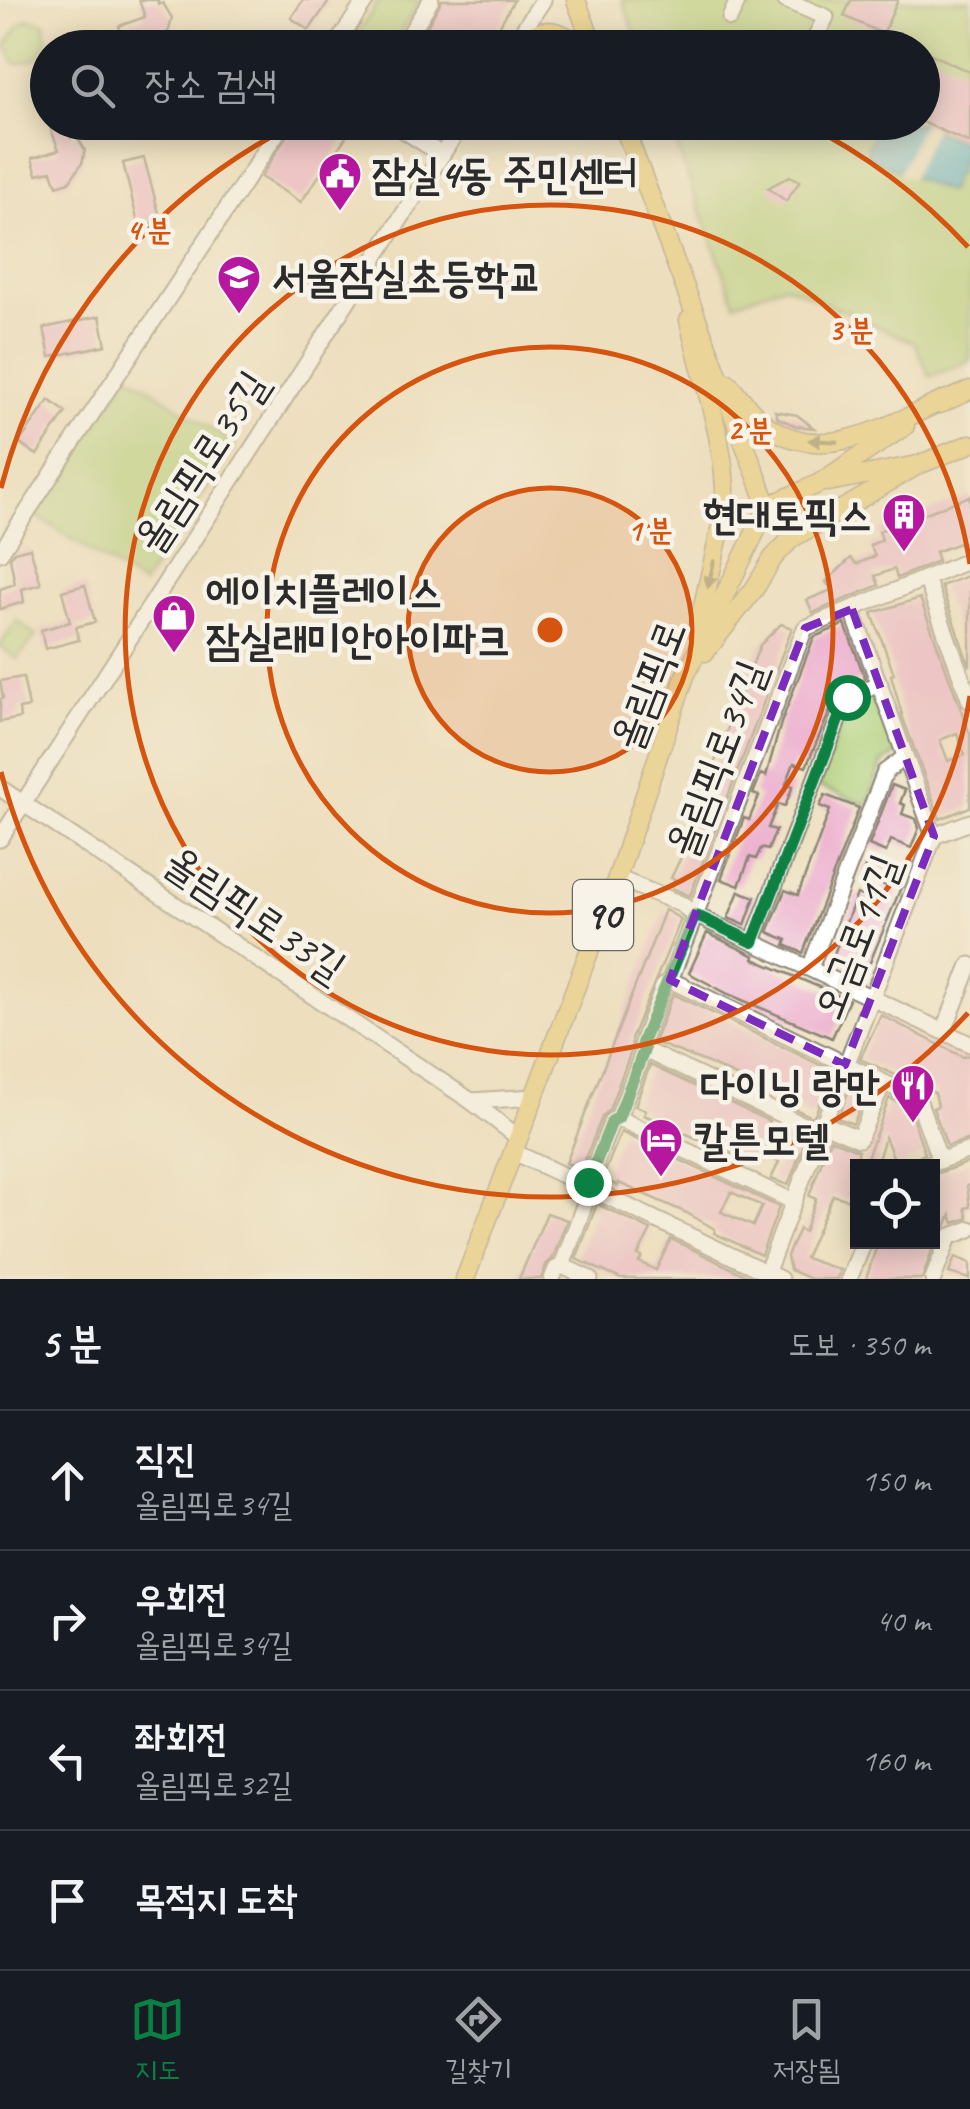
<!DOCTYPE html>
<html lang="ko">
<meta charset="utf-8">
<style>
:root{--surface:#171b24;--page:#20242c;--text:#f1f3f6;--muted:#9ea1a6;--line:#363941;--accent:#0b8043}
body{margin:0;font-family:Caveat,"Poor Story",sans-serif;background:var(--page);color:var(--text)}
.controls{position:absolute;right:30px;bottom:30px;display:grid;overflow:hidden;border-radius:0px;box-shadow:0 5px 25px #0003}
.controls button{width:90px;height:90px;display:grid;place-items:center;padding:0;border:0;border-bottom:2px solid var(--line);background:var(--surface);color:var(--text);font:50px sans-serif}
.stop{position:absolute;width:30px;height:30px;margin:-22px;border:8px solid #0b8043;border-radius:50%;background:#fff}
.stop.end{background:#0b8043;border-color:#fff;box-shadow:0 2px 10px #0008}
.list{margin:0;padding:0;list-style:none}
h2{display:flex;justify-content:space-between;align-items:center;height:130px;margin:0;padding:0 40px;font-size:42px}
h2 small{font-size:32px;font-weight:400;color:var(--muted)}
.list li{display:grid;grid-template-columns:65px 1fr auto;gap:30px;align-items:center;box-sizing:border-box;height:140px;padding:0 40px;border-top:2px solid var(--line)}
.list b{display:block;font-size:38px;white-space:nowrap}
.list p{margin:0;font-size:32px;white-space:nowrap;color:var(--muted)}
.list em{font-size:32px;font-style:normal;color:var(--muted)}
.icon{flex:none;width:55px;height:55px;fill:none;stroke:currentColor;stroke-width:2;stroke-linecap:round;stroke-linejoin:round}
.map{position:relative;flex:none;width:970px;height:1279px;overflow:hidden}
.search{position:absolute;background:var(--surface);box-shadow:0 5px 25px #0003;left:30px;right:30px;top:30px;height:110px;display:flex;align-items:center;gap:25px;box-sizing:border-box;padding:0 35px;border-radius:55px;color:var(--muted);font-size:38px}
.sheet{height:690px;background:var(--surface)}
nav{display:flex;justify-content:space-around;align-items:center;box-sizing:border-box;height:140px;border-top:2px solid var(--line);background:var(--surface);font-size:28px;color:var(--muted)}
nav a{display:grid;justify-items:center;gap:5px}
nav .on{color:var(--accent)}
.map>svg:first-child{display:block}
.green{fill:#afd079;stroke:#6d7e52;stroke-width:2.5}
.water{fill:#4caecb;stroke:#3c6c7b;stroke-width:2.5}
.pier{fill:#eddfbe}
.building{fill:#eca6cc;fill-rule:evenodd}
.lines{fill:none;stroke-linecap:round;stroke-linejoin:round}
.minor-casing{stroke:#8c8574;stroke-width:19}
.major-casing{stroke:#8c8574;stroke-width:21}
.minor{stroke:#fff;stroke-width:15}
.major{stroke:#e9c769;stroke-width:18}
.oneway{fill:#8a794a}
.route{stroke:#0b8043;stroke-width:12}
.marked{fill:none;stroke:#7b2cbf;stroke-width:8;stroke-dasharray:20 12;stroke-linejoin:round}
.ring{fill:none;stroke:#d5540f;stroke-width:5}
.labels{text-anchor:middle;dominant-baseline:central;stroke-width:9;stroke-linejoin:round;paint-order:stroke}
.shield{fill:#f7f3e8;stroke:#686764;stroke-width:2.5}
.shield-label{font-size:40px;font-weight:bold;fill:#2b2b2b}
.poi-label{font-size:42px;font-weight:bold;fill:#2b2b2b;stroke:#f7f3e8;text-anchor:start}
.street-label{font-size:42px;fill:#2b2b2b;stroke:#f7f3e8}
.centre{fill:#d5540f;stroke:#f7f3e8;stroke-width:5}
.ring-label{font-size:30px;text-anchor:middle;font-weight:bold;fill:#d5540f;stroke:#f7f3e8;stroke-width:9;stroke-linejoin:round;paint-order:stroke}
</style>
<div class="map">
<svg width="970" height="1279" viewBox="0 0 970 1279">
<rect width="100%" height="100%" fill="#f7f3e8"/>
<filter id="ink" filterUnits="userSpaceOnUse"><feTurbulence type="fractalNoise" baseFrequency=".01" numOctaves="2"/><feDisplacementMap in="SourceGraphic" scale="20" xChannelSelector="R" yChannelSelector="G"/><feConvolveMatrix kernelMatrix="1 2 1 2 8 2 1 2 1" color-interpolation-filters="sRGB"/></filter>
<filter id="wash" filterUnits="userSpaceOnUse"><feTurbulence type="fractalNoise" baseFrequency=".0048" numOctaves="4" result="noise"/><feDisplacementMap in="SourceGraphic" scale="40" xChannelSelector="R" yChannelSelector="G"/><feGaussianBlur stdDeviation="2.25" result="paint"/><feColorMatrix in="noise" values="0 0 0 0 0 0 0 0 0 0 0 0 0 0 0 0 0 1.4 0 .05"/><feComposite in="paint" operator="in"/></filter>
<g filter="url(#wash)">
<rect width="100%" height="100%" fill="#eddfbe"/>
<g class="green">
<path d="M379 0H420L392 47H349Z"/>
<path d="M622 0H970V361L930 377 915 343 784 284 735 303 668 123 922 122V48L640 47Z"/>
<path d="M28 19 45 23 47 40 37 59 16 64 6 46 18 26Z"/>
<path d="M129 374 235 445 142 585 35 515Z"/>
<path d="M17 620 36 636 17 659 0 646Z"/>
<path d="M870 692 878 696 897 749 894 757 883 762 867 805 817 786 850 701Z"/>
</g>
<path class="water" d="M881 123H919L970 145 960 161 958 174 953 177 950 190 946 192 866 156 868 143 873 141 871 136Z"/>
<path class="pier" d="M923 121 935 126 911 179 899 174Z"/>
<g id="blocks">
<g class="building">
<path d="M139 0H158V5L163 3 172 18 169 30 157 48H142L139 39 124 42 119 26 145 17Z"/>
<path d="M303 0H330L309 30 291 18Z"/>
<path d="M442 0H514L487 48H415Z"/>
<path d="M851 0H898L883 34 844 16Z"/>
<path d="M922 50 970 72V143L922 122Z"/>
<path d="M57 122 70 124 71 138 76 135 85 150 82 163 69 182 57 186 52 171 37 174 32 158 59 150 50 127Z"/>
<path d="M295 122H331L348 134 301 202 261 177Z"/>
<path d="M144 158 161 221 139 227 123 163Z"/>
<path d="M790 176 800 181 786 201 768 188Z"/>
<path d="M100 316 106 345 50 357 44 328Z"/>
<path d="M49 400 66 412 37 455 19 443Z"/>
<path d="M775 411 797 415 814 428 796 426 778 418Z"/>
<path d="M970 496V548L962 551 959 543 935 552 938 561 897 578 894 569 875 576 879 585 813 613 807 600 832 590 826 582 851 558 857 564 875 556 870 545 882 540 879 531Z"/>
<path d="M30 548 41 584 22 589 24 602 0 609V589L15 584 10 558 14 552Z"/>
<path d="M970 575V665H969L941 586Z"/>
<path d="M85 585 95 622 76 627 79 640 45 649 41 630 70 622 62 591Z"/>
<path d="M920 598 970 734V807L940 819 903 718 891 675 894 674 872 613ZM957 733 965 755 948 761 940 740Z"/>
<path d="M781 624 792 628 690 896 672 888 675 879 671 878 688 843 685 841 692 822 697 823 701 812 718 819 709 796V777L760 645Z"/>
<path d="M845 624 865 678 839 690 806 767 794 763 786 784 793 786 785 806 778 804 768 828 776 830 768 850 761 848 756 859 750 857 739 886 721 879 744 818 749 820 759 796 753 794 761 774 766 776 781 723 814 637Z"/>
<path d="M23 677 29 707 19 709 20 718 0 722V699L3 698 0 681Z"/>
<path d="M892 785 905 790 900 803 905 805 902 814 916 819 919 828 911 848 891 840 886 852 869 845Z"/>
<path d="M825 795 859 808 803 953 785 945 787 940 768 932 785 890 798 895 830 810 820 806Z"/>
<path d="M909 859 912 861 866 972 832 959 857 894 880 903 887 886 862 876 866 864 892 874 894 870 903 873Z"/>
<path d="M739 891 755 897 745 925 728 918Z"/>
<path d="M665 910 681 919 631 1039 632 1049 609 1110 602 1117 581 1169 566 1163Z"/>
<path d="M707 933 755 956 754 959 849 1000 832 1038 728 994 689 973Z"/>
<path d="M673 994 829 1069 819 1090 824 1092 815 1114 812 1117 795 1109 796 1104 708 1063 654 1042Z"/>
<path d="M881 1015 963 1057 970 1055V1139L947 1146 933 1108 938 1106 935 1093 860 1059Z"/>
<path d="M650 1065 769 1121 764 1131 788 1142 792 1132 806 1139 788 1185 771 1179 779 1162 761 1154 757 1165 644 1115 646 1110 635 1106Z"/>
<path d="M853 1080 869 1088 853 1124 838 1118Z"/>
<path d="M889 1098 909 1107 925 1154 897 1166 885 1137 876 1166H864Z"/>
<path d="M621 1132 779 1207 761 1255 714 1233 715 1229 687 1213 619 1183 618 1186 602 1179ZM731 1192 762 1206 753 1226 721 1212Z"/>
<path d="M830 1139 858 1150V1203L833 1195 805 1258 840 1270 837 1279H810L790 1270 787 1256 799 1229 804 1232 816 1199 809 1196Z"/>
<path d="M970 1162V1184L967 1186 970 1207 965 1208 968 1218 954 1223 951 1215 946 1226 938 1233 922 1279H866L878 1242H932V1175Z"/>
<path d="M597 1204 651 1230 638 1255 642 1257 639 1262 656 1270 671 1239 753 1279H621L576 1259Z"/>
<path d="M547 1213 567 1220 553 1258 546 1265 541 1279H519Z"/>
<path d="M955 1257 970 1263V1279L949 1273Z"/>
</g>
</g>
</g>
<g filter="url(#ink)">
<use href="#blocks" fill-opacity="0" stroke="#8c8574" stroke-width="2.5"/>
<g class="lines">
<defs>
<g id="minor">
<path d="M785 0 826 17 810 48"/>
<path d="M730 18 738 0"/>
<path d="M512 47 543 0"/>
<path d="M334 48 366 0"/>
<path d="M401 48 431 0"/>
<path d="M391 122 442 155"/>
<path d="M0 553 284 122"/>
<path d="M926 578 970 701"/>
<path d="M852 609 934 836"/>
<path d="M0 788 471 1101 519 1138"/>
<path d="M0 839 463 122"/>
<path d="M617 878 681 904 695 915 970 1044"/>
<path d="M753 941 847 697 880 684"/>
<path d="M810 968 885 772 905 757"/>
<path d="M670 980 918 1099 940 1161"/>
<path d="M944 1031 970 965"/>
<path d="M644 1050 818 1132"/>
<path d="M471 1101 535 1097"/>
<path d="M618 1118 792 1201"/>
<path d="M822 1123 859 1139 883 1083"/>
<path d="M514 1152 780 1279"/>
<path d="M924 1166 970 1150"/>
<path d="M562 1266 590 1279"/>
<path d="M552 1279 556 1269 562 1266 590 1189 588 1183 612 1121 618 1118 644 1050 642 1043 664 985 670 980 805 628 970 560"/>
<path d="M764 1279 934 836 970 822"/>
<path d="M849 1279 864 1242"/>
<path d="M933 1279 949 1237 970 1229"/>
</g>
<g id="major">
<path d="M576 0 594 48"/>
<path d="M513 48C538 26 556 25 583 48"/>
<path d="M689 320C702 381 728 446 725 509L697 632"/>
<path d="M728 383C741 398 754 417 771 428 827 465 893 422 947 399"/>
<path d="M940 404 970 390"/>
<path d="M828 482 918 465 970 444"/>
<path d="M768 506 818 484 905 426"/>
<path d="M705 652 755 588 773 558 791 539 918 465"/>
<path d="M465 1279 617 878 685 676 768 506 622 122"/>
</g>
</defs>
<use href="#minor" class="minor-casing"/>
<use href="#major" class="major-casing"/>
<use href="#minor" class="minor"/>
<use href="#major" class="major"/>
</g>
<defs><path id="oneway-solid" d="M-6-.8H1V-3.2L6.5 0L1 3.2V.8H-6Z" transform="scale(2.5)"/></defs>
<g class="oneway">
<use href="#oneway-solid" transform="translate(823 441) rotate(-177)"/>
<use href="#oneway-solid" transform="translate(711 574) rotate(103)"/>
</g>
</g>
<g class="lines" filter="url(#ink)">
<path class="route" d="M588 1182 612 1121 618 1118 644 1050 642 1043 695 915 753 942 847 697"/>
</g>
<path d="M0 0H970V1279H0ZM852 609 934 836 845 1065 670 980 805 628Z" fill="#eddfbe" fill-opacity=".55" fill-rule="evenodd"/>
<path class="marked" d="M852 609 934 836 845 1065 670 980 805 628Z"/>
<circle cx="550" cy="630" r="142" fill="#d5540f" fill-opacity=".12"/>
<g class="ring">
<circle cx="550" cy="630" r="142"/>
<circle cx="550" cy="630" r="283"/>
<path d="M970 696A425 425 0 1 1 970 564"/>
<path d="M968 1013A567 567 0 0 1 1 772M1 488A567 567 0 0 1 297 123M803 123A567 567 0 0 1 968 247"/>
</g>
<defs>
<symbol id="civic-pin" viewBox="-11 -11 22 30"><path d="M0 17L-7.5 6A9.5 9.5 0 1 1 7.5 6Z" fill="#b5179e" stroke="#f7f3e8"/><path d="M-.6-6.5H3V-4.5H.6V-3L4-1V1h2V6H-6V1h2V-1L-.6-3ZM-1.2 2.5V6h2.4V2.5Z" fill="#fff"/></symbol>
<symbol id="school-pin" viewBox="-11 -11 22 30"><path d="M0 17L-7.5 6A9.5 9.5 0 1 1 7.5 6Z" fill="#b5179e" stroke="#f7f3e8"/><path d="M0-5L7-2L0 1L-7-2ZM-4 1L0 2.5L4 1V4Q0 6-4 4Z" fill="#fff"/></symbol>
<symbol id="building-pin" viewBox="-11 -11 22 30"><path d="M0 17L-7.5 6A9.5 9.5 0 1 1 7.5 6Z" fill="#b5179e" stroke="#f7f3e8"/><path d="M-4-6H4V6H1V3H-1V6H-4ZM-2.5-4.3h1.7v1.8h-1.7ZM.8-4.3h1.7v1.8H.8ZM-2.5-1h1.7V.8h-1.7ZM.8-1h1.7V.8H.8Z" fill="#fff"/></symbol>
<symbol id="shop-pin" viewBox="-11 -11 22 30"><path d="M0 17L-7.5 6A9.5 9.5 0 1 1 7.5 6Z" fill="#b5179e" stroke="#f7f3e8"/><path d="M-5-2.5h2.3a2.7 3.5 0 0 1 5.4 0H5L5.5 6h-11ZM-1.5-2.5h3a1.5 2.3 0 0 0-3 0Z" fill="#fff"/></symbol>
<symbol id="restaurant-pin" viewBox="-11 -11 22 30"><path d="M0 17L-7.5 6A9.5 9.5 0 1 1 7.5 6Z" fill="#b5179e" stroke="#f7f3e8"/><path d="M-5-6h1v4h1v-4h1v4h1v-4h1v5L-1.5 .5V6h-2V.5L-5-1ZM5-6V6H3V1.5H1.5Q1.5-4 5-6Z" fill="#fff"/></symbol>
<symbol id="hotel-pin" viewBox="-11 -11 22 30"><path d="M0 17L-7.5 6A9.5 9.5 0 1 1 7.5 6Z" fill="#b5179e" stroke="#f7f3e8"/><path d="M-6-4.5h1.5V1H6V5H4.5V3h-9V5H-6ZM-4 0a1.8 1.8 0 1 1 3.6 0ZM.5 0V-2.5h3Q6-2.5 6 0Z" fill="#fff"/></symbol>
</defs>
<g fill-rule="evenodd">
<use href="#civic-pin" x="315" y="149" width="50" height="68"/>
<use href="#school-pin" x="214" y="252" width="50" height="68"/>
<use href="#building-pin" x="879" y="490" width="50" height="68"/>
<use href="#shop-pin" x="149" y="591" width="50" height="68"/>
<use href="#restaurant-pin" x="888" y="1061" width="50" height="68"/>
<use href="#hotel-pin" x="636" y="1115" width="50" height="68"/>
</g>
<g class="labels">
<rect class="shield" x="573" y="880" width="60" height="70" rx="8"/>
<g class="shield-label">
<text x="603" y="915">90</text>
</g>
<g class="poi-label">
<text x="372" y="174">잠실4동 주민센터</text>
<text x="272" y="277">서울잠실초등학교</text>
<text x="872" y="515" text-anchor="end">현대토픽스</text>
<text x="206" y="592">에이치플레이스<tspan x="206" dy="48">잠실래미안아이파크</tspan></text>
<text x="880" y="1086" text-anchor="end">다이닝 랑만</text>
<text x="694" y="1140">칼튼모텔</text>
</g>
<g class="street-label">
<text transform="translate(202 462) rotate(-57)">올림픽로35길</text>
<text transform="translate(649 685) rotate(-69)">올림픽로</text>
<text transform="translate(717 759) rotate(-69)">올림픽로34길</text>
<text transform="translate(255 915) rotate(34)">올림픽로33길</text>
<text transform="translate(857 937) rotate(-69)">오금로11길</text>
</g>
</g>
<circle cx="550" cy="630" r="15" class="centre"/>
<g class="ring-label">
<text x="149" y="240">4 분</text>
<text x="851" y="340">3 분</text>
<text x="750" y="440">2 분</text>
<text x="650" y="540">1 분</text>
</g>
</svg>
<div class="controls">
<button><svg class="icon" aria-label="locate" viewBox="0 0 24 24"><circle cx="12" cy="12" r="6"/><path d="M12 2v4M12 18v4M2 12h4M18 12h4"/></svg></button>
</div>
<div class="stop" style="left:847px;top:697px"></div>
<div class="stop end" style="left:588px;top:1182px"></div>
<div class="search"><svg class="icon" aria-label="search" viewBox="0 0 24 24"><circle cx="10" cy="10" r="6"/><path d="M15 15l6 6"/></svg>장소 검색</div>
</div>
<section class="sheet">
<h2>5 분<small>도보 · 350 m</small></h2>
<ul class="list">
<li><svg class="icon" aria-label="ahead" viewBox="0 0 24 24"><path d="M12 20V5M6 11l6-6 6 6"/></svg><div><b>직진</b><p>올림픽로34길</p></div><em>150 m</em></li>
<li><svg class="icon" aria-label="right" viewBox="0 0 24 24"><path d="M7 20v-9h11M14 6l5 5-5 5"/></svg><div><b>우회전</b><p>올림픽로34길</p></div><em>40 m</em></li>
<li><svg class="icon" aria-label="left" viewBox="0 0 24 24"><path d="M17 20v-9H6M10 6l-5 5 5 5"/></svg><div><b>좌회전</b><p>올림픽로32길</p></div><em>160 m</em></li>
<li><svg class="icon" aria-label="arrive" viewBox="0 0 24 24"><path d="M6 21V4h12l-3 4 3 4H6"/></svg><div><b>목적지 도착</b></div></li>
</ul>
</section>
<nav>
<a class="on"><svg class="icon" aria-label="map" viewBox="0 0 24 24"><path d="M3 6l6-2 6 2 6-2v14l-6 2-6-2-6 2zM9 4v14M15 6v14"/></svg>지도</a>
<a><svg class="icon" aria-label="directions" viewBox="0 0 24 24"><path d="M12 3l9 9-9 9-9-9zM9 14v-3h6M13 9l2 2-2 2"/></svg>길찾기</a>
<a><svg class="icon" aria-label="saved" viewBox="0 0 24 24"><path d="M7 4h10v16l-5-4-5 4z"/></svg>저장됨</a>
</nav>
